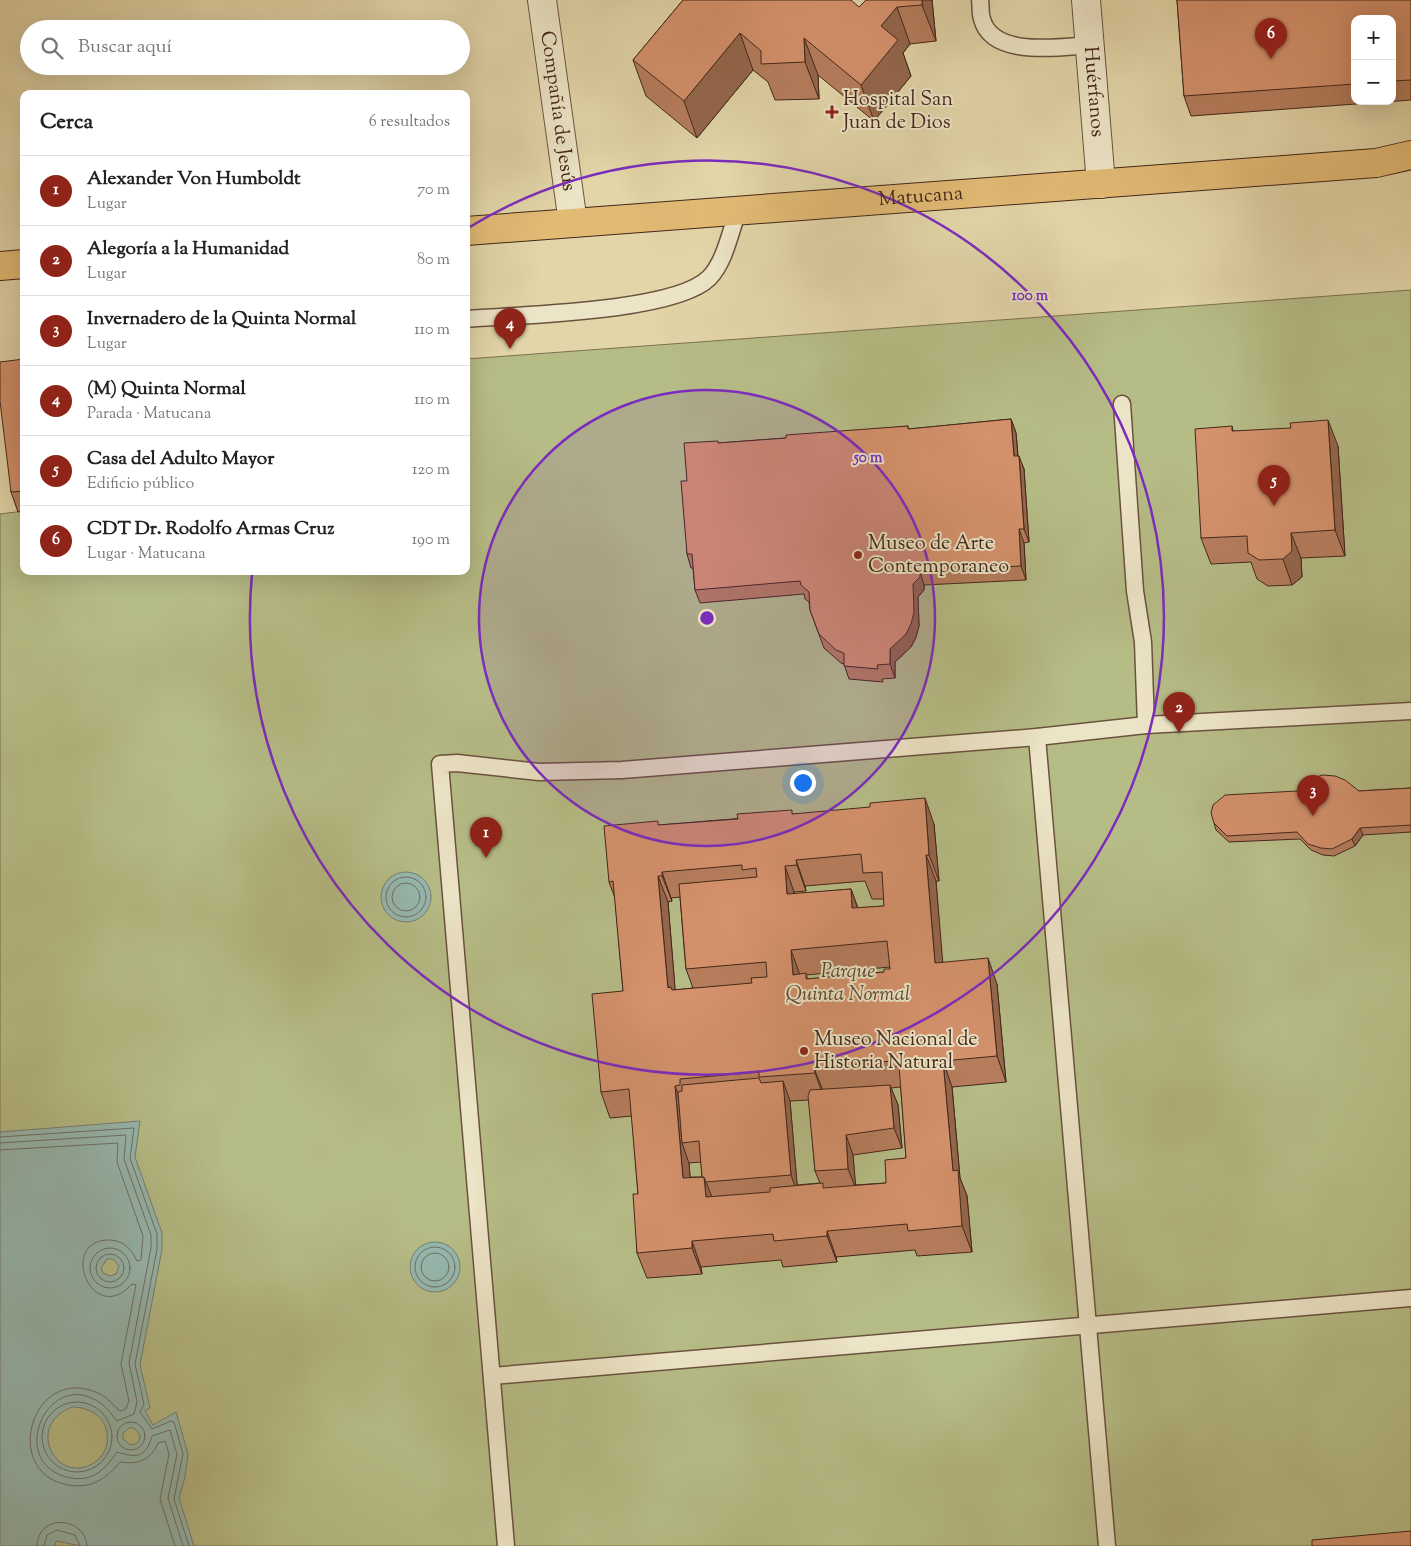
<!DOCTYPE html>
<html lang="es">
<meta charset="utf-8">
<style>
:root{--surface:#fff;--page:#f6f6f6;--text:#222;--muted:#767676;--line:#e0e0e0;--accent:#8f2418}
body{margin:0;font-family:"Sorts Mill Goudy",serif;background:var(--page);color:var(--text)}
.controls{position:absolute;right:15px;top:15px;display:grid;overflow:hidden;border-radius:10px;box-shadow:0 5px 20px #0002}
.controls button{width:45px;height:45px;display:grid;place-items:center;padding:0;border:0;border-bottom:1px solid var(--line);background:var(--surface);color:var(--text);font:25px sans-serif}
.you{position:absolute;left:802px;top:782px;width:18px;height:18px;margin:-12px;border:4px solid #fff;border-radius:50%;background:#1a73e8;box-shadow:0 0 0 8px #1a73e833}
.badge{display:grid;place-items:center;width:32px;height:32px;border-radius:50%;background:var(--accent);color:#fff;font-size:16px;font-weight:700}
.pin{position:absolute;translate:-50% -41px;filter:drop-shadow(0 1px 2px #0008)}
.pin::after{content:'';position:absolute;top:26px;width:18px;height:15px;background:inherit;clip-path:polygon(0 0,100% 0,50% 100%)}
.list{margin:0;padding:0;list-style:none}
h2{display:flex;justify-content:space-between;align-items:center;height:65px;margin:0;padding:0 20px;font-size:21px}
h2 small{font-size:16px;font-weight:400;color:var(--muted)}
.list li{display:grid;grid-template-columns:32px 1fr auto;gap:15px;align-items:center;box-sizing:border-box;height:70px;padding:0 20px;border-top:1px solid var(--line)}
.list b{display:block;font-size:19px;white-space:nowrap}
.list p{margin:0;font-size:16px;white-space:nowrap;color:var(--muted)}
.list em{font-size:16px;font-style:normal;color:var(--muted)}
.icon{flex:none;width:28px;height:28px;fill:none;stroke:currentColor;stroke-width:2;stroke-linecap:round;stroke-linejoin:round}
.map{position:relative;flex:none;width:1411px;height:1546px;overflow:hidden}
.search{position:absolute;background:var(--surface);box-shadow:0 5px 20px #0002;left:20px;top:20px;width:450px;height:55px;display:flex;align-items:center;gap:12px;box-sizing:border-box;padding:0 18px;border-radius:28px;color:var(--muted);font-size:19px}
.panel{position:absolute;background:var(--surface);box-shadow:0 5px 20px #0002;left:20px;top:90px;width:450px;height:485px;border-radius:10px}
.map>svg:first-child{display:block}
.green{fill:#b6bc86;stroke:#7c7150}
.water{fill:#96b8af;stroke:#757e73;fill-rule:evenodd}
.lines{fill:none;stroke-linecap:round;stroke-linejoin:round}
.shore{stroke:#6c6f64;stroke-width:1}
.service-casing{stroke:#6b523e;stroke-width:19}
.minor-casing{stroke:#6b523e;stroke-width:30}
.tertiary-casing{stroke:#6b523e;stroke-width:30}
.primary-casing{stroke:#43261a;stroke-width:30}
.service{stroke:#ece4c6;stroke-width:16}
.minor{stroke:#ece4c6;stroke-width:28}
.tertiary{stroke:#ece4c6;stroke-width:28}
.primary{stroke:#e1ba74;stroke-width:28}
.wall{fill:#b67d5d;stroke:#43261a;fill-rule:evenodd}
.shaded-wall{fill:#94664c;stroke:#43261a}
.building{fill:#d4916c;stroke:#43261a;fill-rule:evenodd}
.ring{fill:none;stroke:#7b2cbf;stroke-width:2.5}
.poi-dot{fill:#8f2418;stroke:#ece4c6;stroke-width:2}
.labels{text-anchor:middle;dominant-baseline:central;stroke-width:4;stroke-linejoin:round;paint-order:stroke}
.street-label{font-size:20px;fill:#43261a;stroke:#ece4c6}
.poi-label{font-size:20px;fill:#43261a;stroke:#ece4c6;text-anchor:start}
.park-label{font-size:20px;font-style:italic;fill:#5a4430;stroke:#ece4c6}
.centre{fill:#7b2cbf;stroke:#ece4c6;stroke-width:2.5}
.ring-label{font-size:15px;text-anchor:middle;font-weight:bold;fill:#7b2cbf;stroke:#ece4c6;stroke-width:4;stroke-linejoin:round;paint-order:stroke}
</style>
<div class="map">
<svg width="1411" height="1546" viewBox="0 0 1411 1546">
<rect width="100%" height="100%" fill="#e2d5a8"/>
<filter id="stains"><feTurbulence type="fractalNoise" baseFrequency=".004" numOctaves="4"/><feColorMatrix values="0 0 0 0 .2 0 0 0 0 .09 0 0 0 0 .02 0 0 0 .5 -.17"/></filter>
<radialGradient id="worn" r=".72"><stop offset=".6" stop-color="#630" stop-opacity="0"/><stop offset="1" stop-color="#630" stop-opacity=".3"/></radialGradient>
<path class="green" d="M1411 290V1546H0V514L24 511V571H466V359Z"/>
<g class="water">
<circle cx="406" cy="897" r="25"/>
<path d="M140 1121 135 1157 162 1233V1249L140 1365 150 1408 145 1411 153 1425 176 1412 188 1454 185 1477 179 1498 194 1546H81L56 1541 55 1546H0V1132ZM107 1259H113L119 1266 116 1274 110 1276 103 1273 101 1268ZM72 1407C93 1407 110 1420 107 1443 106 1451 100 1460 92 1464 55 1484 25 1425 72 1407ZM129 1428H134L140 1435 139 1441 134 1445 129 1444 123 1439V1433Z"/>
<circle cx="435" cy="1267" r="25"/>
</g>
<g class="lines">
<g class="shore">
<circle cx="406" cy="897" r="20"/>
<circle cx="406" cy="897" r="14"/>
<path d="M0 1137 134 1128 130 1158 157 1234V1249L135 1364 144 1404 140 1412 152 1429 171 1421 174 1422 183 1454 174 1499 189 1546"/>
<path d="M0 1143 126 1135 124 1159 151 1235V1248L129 1363 137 1402 134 1414 117 1421C111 1414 107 1407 99 1402 46 1367 5 1466 71 1478 94 1482 106 1468 117 1452 136 1458 146 1458 152 1436L170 1430 177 1454 168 1498 183 1546"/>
<path d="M0 1150 118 1143 117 1162 143 1236 141 1260 137 1261C132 1250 124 1241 111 1240 56 1238 92 1329 132 1284L136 1285 121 1364 129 1401 126 1409 120 1411C113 1405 108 1398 100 1394 32 1361 0 1473 68 1485 91 1489 106 1479 120 1462 138 1465 151 1460 158 1443L165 1441 169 1454 160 1499 175 1546"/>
<circle cx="435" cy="1267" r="20"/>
<circle cx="110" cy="1268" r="20"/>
<circle cx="435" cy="1267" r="14"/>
<circle cx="110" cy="1268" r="14"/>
<circle cx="77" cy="1437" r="35"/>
<circle cx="131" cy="1436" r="14"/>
<path d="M37 1546C38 1512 86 1517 87 1546"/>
<path d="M44 1546 47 1535 57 1530 75 1535 80 1546"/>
</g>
<defs>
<g id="service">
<path d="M980 0C981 6 980 14 982 19 992 58 1060 47 1090 45"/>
<path d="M466 319C519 315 675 312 709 278 725 262 730 232 738 211"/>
<path d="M1122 404 1135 591 1143 642 1146 725"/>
<path d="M1037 737 1107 1546"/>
<path d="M492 1376 1411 1298"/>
<path d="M506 1546 440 764 457 763 539 772 622 770 1037 737 1146 725 1411 711"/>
</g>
<g id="minor">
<path id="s1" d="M1086 0 1101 184"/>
</g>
<g id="tertiary">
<path id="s2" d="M542 0 573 223"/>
</g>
<g id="primary">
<path id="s3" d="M466 231 1376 163 1411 155"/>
<path d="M0 266 24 264"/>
</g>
</defs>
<use href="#service" class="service-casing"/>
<use href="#minor" class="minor-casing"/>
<use href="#tertiary" class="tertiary-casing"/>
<use href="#primary" class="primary-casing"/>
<use href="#service" class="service"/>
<use href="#minor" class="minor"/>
<use href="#tertiary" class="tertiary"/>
<use href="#primary" class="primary"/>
</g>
<g class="wall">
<path d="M683 0 859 7 866 0H932L936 41 910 44 903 53 911 76 874 121 818 75 819 99 775 100 768 82 753 70 697 138 646 96 633 60Z"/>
<path d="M1177 0H1411V100L1191 116 1184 96ZM1355 19H1392V101H1355Z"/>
<path d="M24 359V511L18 512 11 492Z"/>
<path d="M1011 419 1016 433 1018 456 1024 469 1029 542 1024 543 1026 580 924 585V590L918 597 919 626 916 637 911 647 895 662V678L882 679 883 682 849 679 844 664 841 663 824 648 810 610 809 602 805 599 804 594 700 603 695 590 693 568H691L687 554V481L719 443 786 438 908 426 909 429Z"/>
<path d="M1232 426 1233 431 1338 446 1345 556 1301 558 1302 577 1292 585 1268 586 1257 579 1251 562 1211 564 1201 538Z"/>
<path d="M1411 788V832L1363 835 1355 846 1334 856 1323 855 1311 850 1300 839 1229 842 1216 830 1214 823 1359 791Z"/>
<path d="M793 814 934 824 939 881H936L942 962 997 984 1006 1082 952 1087 960 1178 967 1196 972 1252 917 1256 915 1250 836 1257 837 1262 783 1267 781 1260 701 1267 702 1274 647 1278 637 1253 638 1194 632 1116 610 1118 601 1092 623 991 615 898 609 882 659 825ZM865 881 872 899H884V906L858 908 851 889 794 894V892L806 891 805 886ZM680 897 686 969 693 988 675 990 668 902 672 901 671 898ZM890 967V969L884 972 808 979 806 975ZM900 1087 901 1090 906 1158 886 1183 855 1185 853 1155 902 1148 898 1105 891 1088ZM809 1100 815 1171 820 1183 797 1185 790 1101ZM701 1162 702 1177H690L689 1163Z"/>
</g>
<g class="shaded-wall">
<path d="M922 0H932L936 41 922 5Z"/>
<path d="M897 7 910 44 903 53 911 76 874 121 861 85 881 26Z"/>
<path d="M740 33 753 70 697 138 684 101Z"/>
<path d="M804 38 818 75 819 99 805 62Z"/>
<path d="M1011 419 1016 433 1019 470 1014 456Z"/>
<path d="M1328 420 1338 446 1345 556 1335 530Z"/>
<path d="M1019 456 1024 469 1029 542 1024 529Z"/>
<path d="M1019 529 1024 543 1026 580 1021 566Z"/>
<path d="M1291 533 1301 558 1302 577 1292 585 1283 559Z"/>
<path d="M920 572 924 585V590L918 597 919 626 916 637 911 647 895 662V678L890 664V649L913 584Z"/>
<path d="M925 798 934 824 939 881 929 855Z"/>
<path d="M1360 828 1363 835 1355 846 1352 839Z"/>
<path d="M926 855 936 881 945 989 935 963Z"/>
<path d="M796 860 805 886 806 891 797 865Z"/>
<path d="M785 866 794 892 797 920 787 894Z"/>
<path d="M662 872 671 898 672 901 662 876Z"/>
<path d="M658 876 668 902 676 1000 668 988Z"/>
<path d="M851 889 860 915 852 908Z"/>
<path d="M791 950 800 975H793Z"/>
<path d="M988 958 997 984 1006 1082 997 1056Z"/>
<path d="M943 1061 952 1087 960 1178 967 1196 972 1252 962 1226 953 1171Z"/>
<path d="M814 1068 824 1093V1098L815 1073Z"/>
<path d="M783 1081 790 1101 798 1195 791 1175Z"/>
<path d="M890 1085 898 1105 902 1148 894 1128Z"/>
<path d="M675 1086 685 1112 682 1143 689 1163 692 1204 683 1178Z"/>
<path d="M846 1135 853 1155 856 1189 848 1169Z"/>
<path d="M704 1177 714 1202 706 1197Z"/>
<path d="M827 1231 836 1257 837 1262 827 1236Z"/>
<path d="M692 1241 701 1267 702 1274 692 1248Z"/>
</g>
<g class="building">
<path d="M683 0H851L859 7 866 0H922V5L897 7 881 26 898 40 861 85 804 38 805 62 761 64V51L740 33 684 101 633 60Z"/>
<path d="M1177 0H1411V80L1392 81V19H1355V84L1184 96Z"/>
<path d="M24 359V491L11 492 0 401V362Z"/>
<path d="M1011 419 1014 456H1019L1024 529H1019L1021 566 920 572V577L913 584 914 612 911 624 906 634 890 649V664L877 665 878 669 844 666V653L836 650 819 634 810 610 809 592 801 585 800 581 695 590 692 554H687L681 481H687L684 443 718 441V443L786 438V435L908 426V429Z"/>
<path d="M1328 420 1335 530 1291 533 1292 551 1283 559 1259 560 1248 553 1247 536 1201 538 1195 429 1232 426V431L1291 428 1290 423Z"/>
<path d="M1322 775 1335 776 1345 780 1359 791 1411 788V825L1360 828 1352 839 1332 849 1321 848 1308 844 1297 832 1227 836 1214 823 1211 813 1213 805 1225 795 1297 791 1309 780Z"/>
<path d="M925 798 929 855H926L935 963 988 958 997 1056 943 1061 953 1171 958 1170 962 1226 908 1231 907 1224 827 1231V1236L774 1241 773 1234 692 1241V1248L637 1253 633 1194H638L629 1089 601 1092 592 994 623 991 613 881 609 882 604 826 658 821V825L738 819 737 814 792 810V814L870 807V803ZM861 854 863 873 882 872 884 906 852 908 851 889 787 894 785 866 797 865 796 860ZM742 865V870L756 868 757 877 679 884 686 969 766 962 767 977 751 978 752 983 672 990 671 987 668 988 658 876H662V872ZM887 941 890 969H884V972L806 979V973L793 975 791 950ZM892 1061 893 1067 899 1066 906 1158 885 1160 886 1183 823 1188V1183L770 1188V1192L706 1197 704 1177 683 1178 675 1086 680 1085V1079L759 1072V1077L815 1073 814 1068Z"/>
<path d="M759 1078 761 1083 783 1081 791 1175 706 1182 704 1177H702L699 1141 682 1143 678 1092 682 1091V1085Z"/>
<path d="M890 1085 894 1128 846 1135 848 1169 815 1171 808 1096 810 1090Z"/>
<path d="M1411 1531V1546H1312V1540Z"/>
</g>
<circle cx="707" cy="618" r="228" fill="#7b2cbf" fill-opacity=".12"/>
<g class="ring">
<circle cx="707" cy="618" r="228"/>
<path d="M468 228A457 457 0 1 1 252 574"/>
</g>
<g class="poi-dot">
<path d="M829.5 104.5h5v5h5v5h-5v5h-5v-5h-5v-5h5z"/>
<circle cx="858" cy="555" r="5"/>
<circle cx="804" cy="1051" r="5"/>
</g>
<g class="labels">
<g class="street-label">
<text stroke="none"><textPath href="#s1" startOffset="92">Huérfanos</textPath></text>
<text stroke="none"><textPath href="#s2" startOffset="112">Compañía de Jesús</textPath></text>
<text stroke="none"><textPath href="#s3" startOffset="456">Matucana</textPath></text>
</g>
<g class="poi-label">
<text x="843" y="100">Hospital San<tspan x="843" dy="23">Juan de Dios</tspan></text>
<text x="868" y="544">Museo de Arte<tspan x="868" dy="23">Contemporaneo</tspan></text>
<text x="814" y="1040">Museo Nacional de<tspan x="814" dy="23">Historia Natural</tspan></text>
</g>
<g class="park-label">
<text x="848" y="972">Parque<tspan x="848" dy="23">Quinta Normal</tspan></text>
</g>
</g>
<circle cx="707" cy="618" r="8" class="centre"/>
<g class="ring-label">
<text x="1030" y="300">100 m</text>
<text x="868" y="462">50 m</text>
</g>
<rect width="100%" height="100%" filter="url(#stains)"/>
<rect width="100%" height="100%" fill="url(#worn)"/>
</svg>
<div class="controls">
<button>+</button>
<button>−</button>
</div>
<div class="you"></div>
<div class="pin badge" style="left:486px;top:858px">1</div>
<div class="pin badge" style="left:1179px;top:733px">2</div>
<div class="pin badge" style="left:1313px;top:816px">3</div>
<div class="pin badge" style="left:510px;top:349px">4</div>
<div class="pin badge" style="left:1274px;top:506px">5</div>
<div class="pin badge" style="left:1271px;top:59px">6</div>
<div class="search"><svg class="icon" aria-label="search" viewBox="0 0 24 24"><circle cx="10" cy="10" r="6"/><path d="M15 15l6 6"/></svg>Buscar aquí</div>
<section class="panel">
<h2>Cerca<small>6 resultados</small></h2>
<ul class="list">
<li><span class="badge">1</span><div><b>Alexander Von Humboldt</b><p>Lugar</p></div><em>70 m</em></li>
<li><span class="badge">2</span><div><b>Alegoría a la Humanidad</b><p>Lugar</p></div><em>80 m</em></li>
<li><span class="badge">3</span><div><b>Invernadero de la Quinta Normal</b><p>Lugar</p></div><em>110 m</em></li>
<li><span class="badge">4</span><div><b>(M) Quinta Normal</b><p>Parada · Matucana</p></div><em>110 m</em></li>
<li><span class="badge">5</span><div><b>Casa del Adulto Mayor</b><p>Edificio público</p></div><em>120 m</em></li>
<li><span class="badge">6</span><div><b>CDT Dr. Rodolfo Armas Cruz</b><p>Lugar · Matucana</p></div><em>190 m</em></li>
</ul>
</section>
</div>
